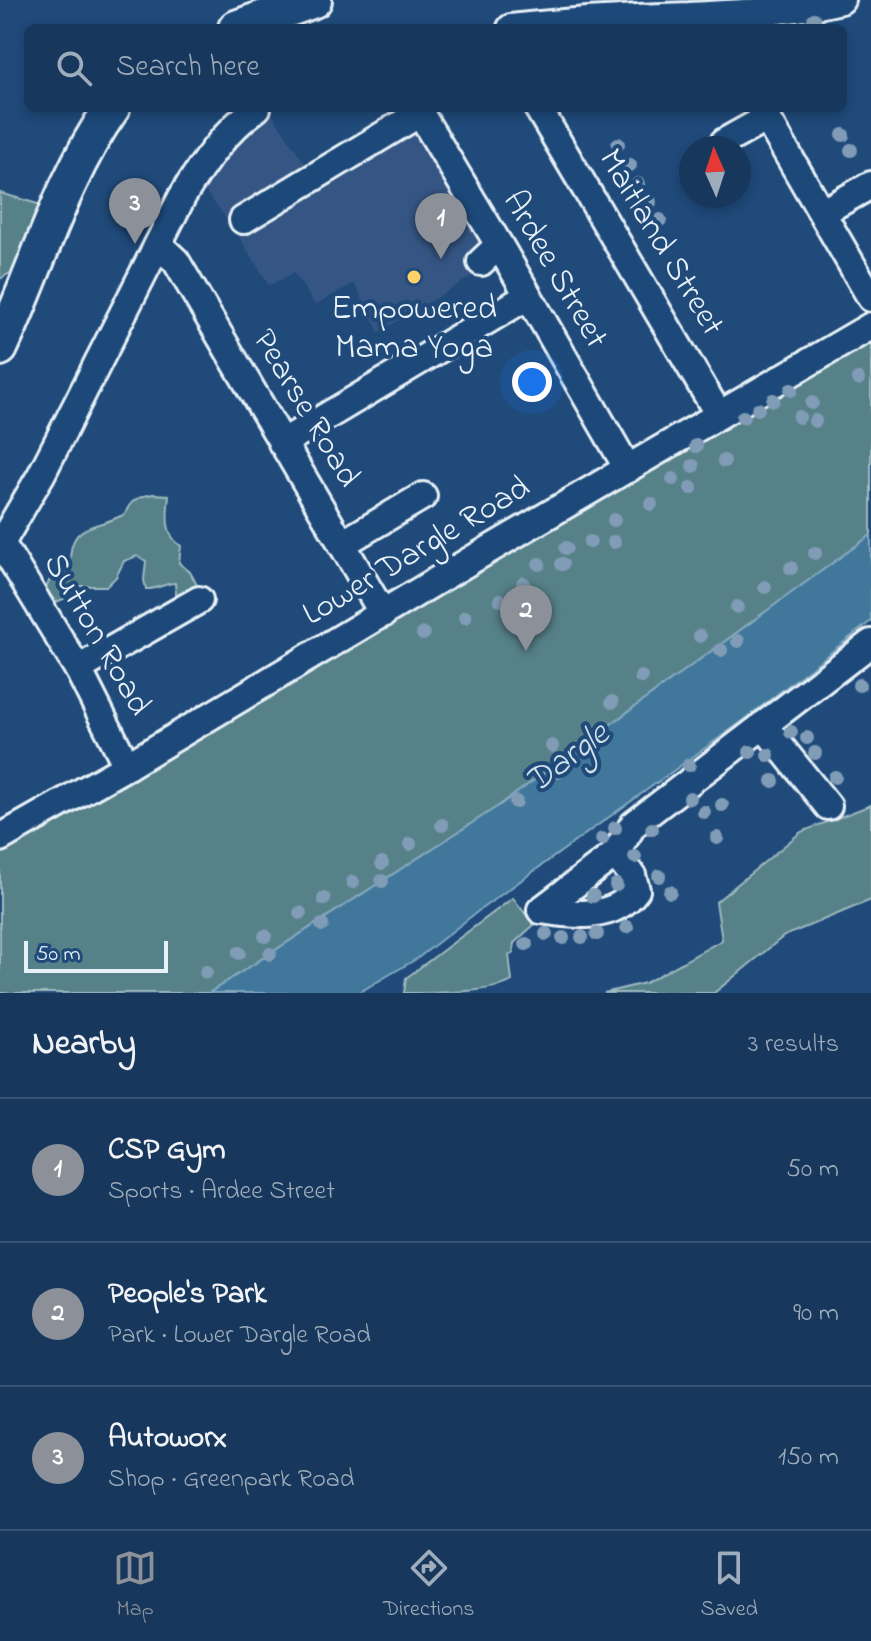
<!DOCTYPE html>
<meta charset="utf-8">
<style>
:root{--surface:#17385c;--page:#203f62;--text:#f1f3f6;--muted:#9eacbb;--line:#365272;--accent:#8c9099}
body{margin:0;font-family:"Indie Flower",sans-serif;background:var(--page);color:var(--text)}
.compass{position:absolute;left:679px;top:136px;width:72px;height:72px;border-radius:50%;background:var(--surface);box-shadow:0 4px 12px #0003;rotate:357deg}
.scale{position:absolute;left:24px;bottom:20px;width:144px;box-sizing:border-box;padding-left:8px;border:4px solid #e8f1f8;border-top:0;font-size:22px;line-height:28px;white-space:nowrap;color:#e8f1f8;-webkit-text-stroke:6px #1f4a7a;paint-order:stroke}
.you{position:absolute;left:532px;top:382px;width:28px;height:28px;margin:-20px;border:6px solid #fff;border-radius:50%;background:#1a73e8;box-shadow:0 0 0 12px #1a73e833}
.badge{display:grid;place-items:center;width:52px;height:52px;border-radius:50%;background:var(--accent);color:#fff;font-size:26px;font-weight:700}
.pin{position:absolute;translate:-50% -66px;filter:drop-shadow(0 2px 4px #0008)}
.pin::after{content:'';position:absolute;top:42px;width:28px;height:24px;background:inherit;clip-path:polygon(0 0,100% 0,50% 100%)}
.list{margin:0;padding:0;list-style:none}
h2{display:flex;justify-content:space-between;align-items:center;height:104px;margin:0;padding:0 32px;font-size:34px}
h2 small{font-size:26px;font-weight:400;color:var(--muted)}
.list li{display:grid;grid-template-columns:52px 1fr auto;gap:24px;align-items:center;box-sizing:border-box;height:144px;padding:0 32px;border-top:2px solid var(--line)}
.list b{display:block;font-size:30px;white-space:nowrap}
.list p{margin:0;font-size:26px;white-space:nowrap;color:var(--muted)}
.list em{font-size:26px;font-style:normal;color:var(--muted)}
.icon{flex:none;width:44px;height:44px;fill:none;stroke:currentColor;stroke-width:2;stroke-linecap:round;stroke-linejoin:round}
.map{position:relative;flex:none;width:871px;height:993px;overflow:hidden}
.search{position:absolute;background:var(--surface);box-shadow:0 4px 12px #0003;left:24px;right:24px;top:24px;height:88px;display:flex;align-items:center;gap:20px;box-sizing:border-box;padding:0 28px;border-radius:12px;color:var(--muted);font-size:30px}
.sheet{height:536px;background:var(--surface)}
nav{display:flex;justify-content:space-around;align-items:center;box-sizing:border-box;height:112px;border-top:2px solid var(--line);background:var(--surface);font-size:22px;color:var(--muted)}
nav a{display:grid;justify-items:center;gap:4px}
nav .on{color:var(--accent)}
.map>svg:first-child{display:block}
.built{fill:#365784}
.green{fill:#568188;stroke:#9fb9c0;stroke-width:2}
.water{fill:#40779b;stroke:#83a8c0;stroke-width:2}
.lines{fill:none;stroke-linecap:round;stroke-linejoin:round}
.minor-casing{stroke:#e8f1f8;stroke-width:32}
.major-casing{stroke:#e8f1f8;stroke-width:40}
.minor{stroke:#1f4a7a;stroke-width:26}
.major{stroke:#1f4a7a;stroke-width:34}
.tree{fill:#819cb6}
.poi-dot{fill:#ffd166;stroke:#1f4a7a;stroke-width:3}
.labels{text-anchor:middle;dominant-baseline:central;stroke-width:8;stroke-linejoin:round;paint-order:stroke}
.street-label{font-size:34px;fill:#e8f1f8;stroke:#1f4a7a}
.poi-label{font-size:34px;fill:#e8f1f8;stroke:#1f4a7a}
.water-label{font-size:36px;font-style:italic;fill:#cfdfea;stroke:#1f4a7a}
</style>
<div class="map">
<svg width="871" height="993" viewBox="0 0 871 993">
<rect width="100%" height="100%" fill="#1f4a7a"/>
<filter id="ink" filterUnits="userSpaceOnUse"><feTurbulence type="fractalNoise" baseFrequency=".0125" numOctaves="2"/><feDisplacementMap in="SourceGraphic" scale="16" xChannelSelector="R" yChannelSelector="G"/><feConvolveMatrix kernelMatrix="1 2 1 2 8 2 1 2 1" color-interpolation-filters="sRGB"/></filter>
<g filter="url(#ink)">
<path class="built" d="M272 114 311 173 409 118 499 260 379 332 354 283 315 305 294 273 269 285 233 227 202 187 249 127Z"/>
<g class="green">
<path d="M0 193 41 205 13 271 0 279Z"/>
<path d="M871 338V535L500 805 209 993H0V854Z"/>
<path d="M153 494 169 495C167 514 164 535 181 546L179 563 190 572 197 585 183 600 176 597 175 583C164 583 158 590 146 589L144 580 146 561 137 556 124 561 116 577 107 586H79L71 596 54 603 46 588 51 577 61 575 70 568C68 520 93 531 125 514 131 499 138 497 153 494Z"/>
<path d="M871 805V900L784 936 714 993H604L645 983 722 940 716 902 801 832Z"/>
<path d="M513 898 534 925 514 943 513 954 509 955 512 981C492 993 432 993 404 993L406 978Z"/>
</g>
<path class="water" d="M871 535V621L744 720 477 912 418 958 358 993H209L500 805Z"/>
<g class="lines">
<defs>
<g id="minor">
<path d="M511 28C570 21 629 18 689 16 740 13 791 12 841 0"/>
<path d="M417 108 502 250 628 469"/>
<path d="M538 108 719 415"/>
<path d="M761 108 871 298"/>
<path d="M724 142 767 118"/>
<path d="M823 212 871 185"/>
<path d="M243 220 420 113"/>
<path d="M159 245 176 261 383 614"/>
<path d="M481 262 499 245"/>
<path d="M282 443 528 296"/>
<path d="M0 541 78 669 127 766"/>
<path d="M342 544 423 496"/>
<path d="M0 545 41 475 182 197C202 164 225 131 257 108"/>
<path d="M78 669 199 600"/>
<path d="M763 725 828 806"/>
<path d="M0 838 127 766 473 559 871 326"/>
<path d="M541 910 615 854 633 825 871 643"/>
<path d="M541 910C574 915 614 921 636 890L632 875 615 854"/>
</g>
<g id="major">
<path d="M236 28 314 0"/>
<path d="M0 348C37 269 61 180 112 108"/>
</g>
</defs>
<use href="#minor" class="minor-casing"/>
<use href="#major" class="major-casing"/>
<use href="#minor" class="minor"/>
<use href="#major" class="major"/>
</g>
<g class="tree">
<circle cx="814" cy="19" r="7"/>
<circle cx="843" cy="135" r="7"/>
<circle cx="618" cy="144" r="7"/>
<circle cx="851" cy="150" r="7"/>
<circle cx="630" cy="165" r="7"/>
<circle cx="638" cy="184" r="7"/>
<circle cx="650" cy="202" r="7"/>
<circle cx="660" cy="220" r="7"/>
<circle cx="858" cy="379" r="7"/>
<circle cx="791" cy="390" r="7"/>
<circle cx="773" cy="400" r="7"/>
<circle cx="812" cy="403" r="7"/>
<circle cx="758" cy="409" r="7"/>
<circle cx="743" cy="417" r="7"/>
<circle cx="799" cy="417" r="7"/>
<circle cx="815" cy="421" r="7"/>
<circle cx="696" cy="446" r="7"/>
<circle cx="724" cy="461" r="7"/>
<circle cx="693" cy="466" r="7"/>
<circle cx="673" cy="479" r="7"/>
<circle cx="691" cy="488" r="7"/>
<circle cx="651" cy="504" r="7"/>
<circle cx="614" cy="520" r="7"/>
<circle cx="590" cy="542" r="7"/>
<circle cx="614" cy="542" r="7"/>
<circle cx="566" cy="548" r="7"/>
<circle cx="815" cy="553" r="7"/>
<circle cx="539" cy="564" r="7"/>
<circle cx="562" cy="564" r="7"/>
<circle cx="791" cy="568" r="7"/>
<circle cx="523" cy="583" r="7"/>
<circle cx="765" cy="587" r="7"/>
<circle cx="500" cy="600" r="7"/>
<circle cx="737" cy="607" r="7"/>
<circle cx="465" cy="617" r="7"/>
<circle cx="423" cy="634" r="7"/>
<circle cx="700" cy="636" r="7"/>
<circle cx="738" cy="641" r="7"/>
<circle cx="721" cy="650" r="7"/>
<circle cx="641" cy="677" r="7"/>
<circle cx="859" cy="685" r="7"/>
<circle cx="612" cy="702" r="7"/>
<circle cx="791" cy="732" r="7"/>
<circle cx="598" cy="738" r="7"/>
<circle cx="807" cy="738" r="7"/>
<circle cx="552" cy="746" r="7"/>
<circle cx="750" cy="752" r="7"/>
<circle cx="815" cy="753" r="7"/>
<circle cx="768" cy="755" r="7"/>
<circle cx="689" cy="765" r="7"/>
<circle cx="558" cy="772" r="7"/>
<circle cx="835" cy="777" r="7"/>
<circle cx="773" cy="781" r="7"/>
<circle cx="690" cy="798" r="7"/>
<circle cx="516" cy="802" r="7"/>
<circle cx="722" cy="805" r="7"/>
<circle cx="704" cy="812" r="7"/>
<circle cx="442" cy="825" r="7"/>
<circle cx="615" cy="828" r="7"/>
<circle cx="652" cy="829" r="7"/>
<circle cx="717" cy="838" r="7"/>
<circle cx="602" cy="839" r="7"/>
<circle cx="410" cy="844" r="7"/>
<circle cx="635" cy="857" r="7"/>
<circle cx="382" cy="863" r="7"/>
<circle cx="659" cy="876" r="7"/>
<circle cx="382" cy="881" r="7"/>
<circle cx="353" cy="882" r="7"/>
<circle cx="616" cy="885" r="7"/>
<circle cx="670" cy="892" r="7"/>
<circle cx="593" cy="896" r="7"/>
<circle cx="324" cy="899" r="7"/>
<circle cx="300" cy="913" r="7"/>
<circle cx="322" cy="925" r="7"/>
<circle cx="627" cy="927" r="7"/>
<circle cx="546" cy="934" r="7"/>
<circle cx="597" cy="934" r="7"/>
<circle cx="265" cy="936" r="7"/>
<circle cx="582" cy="937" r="7"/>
<circle cx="563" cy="938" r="7"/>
<circle cx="526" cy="944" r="7"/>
<circle cx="239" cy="953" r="7"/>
<circle cx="270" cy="954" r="7"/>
<circle cx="206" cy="972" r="7"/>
</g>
</g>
<circle class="poi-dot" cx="414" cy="277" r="8"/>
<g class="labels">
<g class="street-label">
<text transform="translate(660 243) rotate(59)">Maitland Street</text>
<text transform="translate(554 270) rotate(60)">Ardee Street</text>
<text transform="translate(305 409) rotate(59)">Pearse Road</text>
<text transform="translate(417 552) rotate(-31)">Lower Dargle Road</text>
<text transform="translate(96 635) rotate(60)">Sutton Road</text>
</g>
<g class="poi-label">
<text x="414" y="310">Empowered<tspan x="414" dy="39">Mama Yoga</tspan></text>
</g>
<g class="water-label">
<text transform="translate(568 759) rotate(-37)">Dargle</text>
</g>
</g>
</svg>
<svg class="compass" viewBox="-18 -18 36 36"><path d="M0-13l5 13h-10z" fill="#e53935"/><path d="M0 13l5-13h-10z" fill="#9eacbb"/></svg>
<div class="scale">50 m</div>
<div class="you"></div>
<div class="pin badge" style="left:441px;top:259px">1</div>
<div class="pin badge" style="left:526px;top:651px">2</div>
<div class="pin badge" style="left:135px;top:244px">3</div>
<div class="search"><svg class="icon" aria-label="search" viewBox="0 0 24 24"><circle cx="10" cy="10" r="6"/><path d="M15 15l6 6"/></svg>Search here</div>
</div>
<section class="sheet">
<h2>Nearby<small>3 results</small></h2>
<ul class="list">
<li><span class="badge">1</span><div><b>CSP Gym</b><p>Sports · Ardee Street</p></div><em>50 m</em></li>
<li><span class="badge">2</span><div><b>People's Park</b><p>Park · Lower Dargle Road</p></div><em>90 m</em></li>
<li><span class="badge">3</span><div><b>Autoworx</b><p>Shop · Greenpark Road</p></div><em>150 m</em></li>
</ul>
</section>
<nav>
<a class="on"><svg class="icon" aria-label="map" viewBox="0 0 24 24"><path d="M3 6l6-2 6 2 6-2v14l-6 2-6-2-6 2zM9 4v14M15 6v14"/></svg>Map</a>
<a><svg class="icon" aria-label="directions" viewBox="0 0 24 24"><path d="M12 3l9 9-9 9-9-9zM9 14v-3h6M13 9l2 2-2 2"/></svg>Directions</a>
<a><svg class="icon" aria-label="saved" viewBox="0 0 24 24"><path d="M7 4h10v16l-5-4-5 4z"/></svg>Saved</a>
</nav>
